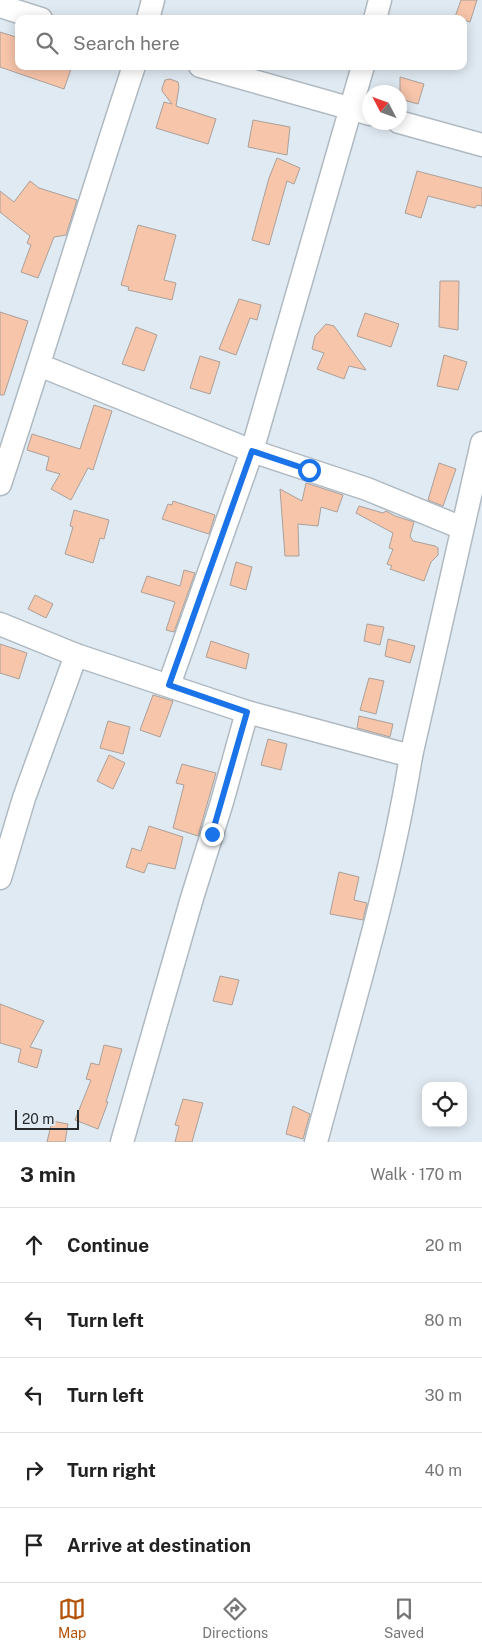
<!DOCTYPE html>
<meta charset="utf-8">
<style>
:root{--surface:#fff;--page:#f2f2f2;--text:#222;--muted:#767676;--line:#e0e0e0;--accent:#b45309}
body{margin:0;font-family:"Public Sans",sans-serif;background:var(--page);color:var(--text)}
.controls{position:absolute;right:15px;bottom:15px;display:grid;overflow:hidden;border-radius:10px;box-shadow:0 2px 12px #0003}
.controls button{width:45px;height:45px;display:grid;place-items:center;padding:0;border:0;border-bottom:1px solid var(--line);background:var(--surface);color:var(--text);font:25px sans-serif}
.compass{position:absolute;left:362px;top:85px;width:45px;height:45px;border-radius:50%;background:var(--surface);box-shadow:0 2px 12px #0003;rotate:311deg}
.scale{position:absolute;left:15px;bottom:12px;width:64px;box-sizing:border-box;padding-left:5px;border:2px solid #262a2d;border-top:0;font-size:14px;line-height:18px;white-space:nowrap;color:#262a2d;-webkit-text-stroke:4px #e0eaf2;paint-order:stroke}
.stop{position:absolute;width:15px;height:15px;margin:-11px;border:4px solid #1a73e8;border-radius:50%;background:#fff}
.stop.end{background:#1a73e8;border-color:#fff;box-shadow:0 1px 5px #0008}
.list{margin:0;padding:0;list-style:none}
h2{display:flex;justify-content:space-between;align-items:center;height:65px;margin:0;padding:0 20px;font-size:21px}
h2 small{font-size:16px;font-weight:400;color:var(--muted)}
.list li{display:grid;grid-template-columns:32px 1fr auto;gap:15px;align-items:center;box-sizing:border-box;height:75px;padding:0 20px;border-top:1px solid var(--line)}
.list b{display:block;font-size:19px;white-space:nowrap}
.list em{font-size:16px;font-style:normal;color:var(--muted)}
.icon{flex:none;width:28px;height:28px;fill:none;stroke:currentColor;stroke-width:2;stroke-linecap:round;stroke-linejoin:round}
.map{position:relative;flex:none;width:482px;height:1142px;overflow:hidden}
.search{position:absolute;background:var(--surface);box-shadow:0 2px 12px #0003;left:15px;right:15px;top:15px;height:55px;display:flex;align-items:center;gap:12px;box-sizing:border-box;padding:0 18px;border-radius:10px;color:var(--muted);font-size:19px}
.sheet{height:440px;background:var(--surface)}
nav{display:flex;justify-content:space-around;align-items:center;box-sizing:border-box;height:70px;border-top:1px solid var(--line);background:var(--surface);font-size:14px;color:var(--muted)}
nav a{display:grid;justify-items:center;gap:2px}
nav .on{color:var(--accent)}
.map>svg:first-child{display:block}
.building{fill:#f7c5aa;stroke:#aba09a}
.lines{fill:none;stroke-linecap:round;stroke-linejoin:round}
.minor-casing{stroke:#afb9c1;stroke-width:25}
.minor{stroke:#fff;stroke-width:22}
.route{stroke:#1a73e8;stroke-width:6}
</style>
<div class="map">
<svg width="482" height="1142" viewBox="0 0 482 1142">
<rect width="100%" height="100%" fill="#e0eaf2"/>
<g class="building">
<path d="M461 0H477L470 22 455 17Z"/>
<path d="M0 32 19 38V66H72L64 89 0 67Z"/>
<path d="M400 77 424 84 418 104 400 99Z"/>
<path d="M170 79 178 82 179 87 176 106 216 119 208 144 156 128 164 102 172 104 162 91V88L165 80Z"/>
<path d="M253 120 290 127 287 155 248 147Z"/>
<path d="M277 158 300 168 294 184 287 181 269 245 252 240 269 178Z"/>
<path d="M417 171 482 188V206L477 205 475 208 428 196 421 218 405 213Z"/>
<path d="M30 181 39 188 77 200 66 235 54 237 38 278 21 272 31 245 27 243 30 236 0 212V191L14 202Z"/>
<path d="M138 225 176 235 164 280 176 283 172 300 128 290 129 287 121 285Z"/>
<path d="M440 281H459L458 330 439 327Z"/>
<path d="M239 299 261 305 257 320 250 318 236 355 219 349Z"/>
<path d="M0 312 28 321 4 395H0Z"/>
<path d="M365 313 399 324 391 347 357 336Z"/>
<path d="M326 324 334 326 366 370 349 366 344 379 317 369 324 353 312 349 315 336Z"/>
<path d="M136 327 157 335 144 371 122 364Z"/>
<path d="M444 355 467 362 458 390 437 386Z"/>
<path d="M200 356 220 362 210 394 190 388Z"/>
<path d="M94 405 112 411 93 470 88 468 71 500 51 489 60 474 46 470 49 457 27 450 32 434 80 449Z"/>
<path d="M439 463 456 469 443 506 428 500Z"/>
<path d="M306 483 343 495 337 512 321 507 318 526 298 524 299 556H285L280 489 302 501Z"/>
<path d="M173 501 215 515 209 534 162 519 168 504 172 505Z"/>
<path d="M359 506 383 513 386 511 395 516 414 522 410 536 413 541 435 546 438 548V555L431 562 424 581 390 569 392 566 387 564 393 549 389 548 393 533 356 513Z"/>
<path d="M74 510 109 520 104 539 100 538 93 563 65 554 73 527 70 526Z"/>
<path d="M236 562 252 567 246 590 230 585Z"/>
<path d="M184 570 195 573 174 632 166 630 175 602 141 592 147 576 180 586Z"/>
<path d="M35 595 53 604 46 618 28 609Z"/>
<path d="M367 624 384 627 380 645 364 641Z"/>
<path d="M388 639 415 646 410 663 385 656Z"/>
<path d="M211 641 249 654 246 669 206 657Z"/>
<path d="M0 644 27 653 19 679 0 673Z"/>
<path d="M369 678 384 681 376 714 360 710Z"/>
<path d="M153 695 173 701 160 737 140 730Z"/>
<path d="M359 716 393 724 390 737 357 728Z"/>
<path d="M108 721 130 727 123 754 100 748Z"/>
<path d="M268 739 287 744 281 770 261 765Z"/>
<path d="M109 755 125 763 113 789 97 781Z"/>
<path d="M182 764 216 773 198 836 173 828 184 785 176 783Z"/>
<path d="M149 826 183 837 175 869 148 863 144 873 126 867 132 848 141 851Z"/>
<path d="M339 872 359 877 354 900 367 903 363 920 330 914Z"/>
<path d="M220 976 239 980 232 1005 213 1001Z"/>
<path d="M0 1004 44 1021 30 1047 42 1050 37 1068 18 1062 21 1049 0 1043Z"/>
<path d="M104 1045 122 1049 106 1102H108L98 1129 75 1120 91 1080 86 1079 91 1063 99 1065Z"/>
<path d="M183 1099 203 1103 192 1142H175L179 1126 175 1125Z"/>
<path d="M293 1106 310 1114 303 1139 286 1134Z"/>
<path d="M52 1121 68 1124 65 1142H47Z"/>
</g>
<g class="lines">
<defs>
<g id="minor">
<path d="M0 6 41 19"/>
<path d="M148 19 153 0"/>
<path d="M375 19 380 0"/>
<path d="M200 66 370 114"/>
<path d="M399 122 482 145"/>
<path d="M39 365 252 451 367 489 462 528"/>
<path d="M0 484C46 345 88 205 134 66"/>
<path d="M0 624 76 655 247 712 411 756"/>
<path d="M169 685 252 451 363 66"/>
<path d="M0 878 24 798 76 655"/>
<path d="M122 1142 192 898 222 802 247 712"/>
<path d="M316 1142C350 1014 390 887 411 756L482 443"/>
</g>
</defs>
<use href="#minor" class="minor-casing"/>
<use href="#minor" class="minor"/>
</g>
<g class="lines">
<path class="route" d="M212 834 247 712 169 685 252 451 309 470"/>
</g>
</svg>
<div class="controls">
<button><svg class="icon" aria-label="locate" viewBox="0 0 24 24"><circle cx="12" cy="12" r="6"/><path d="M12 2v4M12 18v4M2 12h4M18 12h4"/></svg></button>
</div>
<svg class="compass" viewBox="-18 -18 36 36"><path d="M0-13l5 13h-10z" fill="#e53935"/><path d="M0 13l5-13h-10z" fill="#767676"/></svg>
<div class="scale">20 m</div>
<div class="stop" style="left:309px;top:470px"></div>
<div class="stop end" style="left:212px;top:834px"></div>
<div class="search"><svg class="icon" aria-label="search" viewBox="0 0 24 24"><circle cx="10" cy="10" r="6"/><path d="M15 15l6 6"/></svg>Search here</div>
</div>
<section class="sheet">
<h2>3 min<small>Walk · 170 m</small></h2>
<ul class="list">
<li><svg class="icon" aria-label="ahead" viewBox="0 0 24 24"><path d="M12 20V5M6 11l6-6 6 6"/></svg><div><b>Continue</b></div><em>20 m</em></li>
<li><svg class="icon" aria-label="left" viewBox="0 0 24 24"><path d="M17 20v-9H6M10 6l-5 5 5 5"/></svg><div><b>Turn left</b></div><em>80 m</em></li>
<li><svg class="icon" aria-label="left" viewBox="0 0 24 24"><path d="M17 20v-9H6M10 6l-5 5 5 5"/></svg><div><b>Turn left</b></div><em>30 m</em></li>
<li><svg class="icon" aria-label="right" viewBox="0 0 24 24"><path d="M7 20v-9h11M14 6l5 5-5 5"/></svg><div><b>Turn right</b></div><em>40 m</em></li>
<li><svg class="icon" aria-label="arrive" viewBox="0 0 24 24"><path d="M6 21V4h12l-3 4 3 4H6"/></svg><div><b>Arrive at destination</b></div></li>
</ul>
</section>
<nav>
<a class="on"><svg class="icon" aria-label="map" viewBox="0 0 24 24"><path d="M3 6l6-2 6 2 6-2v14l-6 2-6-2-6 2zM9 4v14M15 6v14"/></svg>Map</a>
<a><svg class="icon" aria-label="directions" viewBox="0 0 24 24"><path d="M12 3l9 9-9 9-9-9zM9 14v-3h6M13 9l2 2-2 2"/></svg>Directions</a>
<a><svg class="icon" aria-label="saved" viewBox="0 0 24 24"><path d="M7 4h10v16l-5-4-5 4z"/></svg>Saved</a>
</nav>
